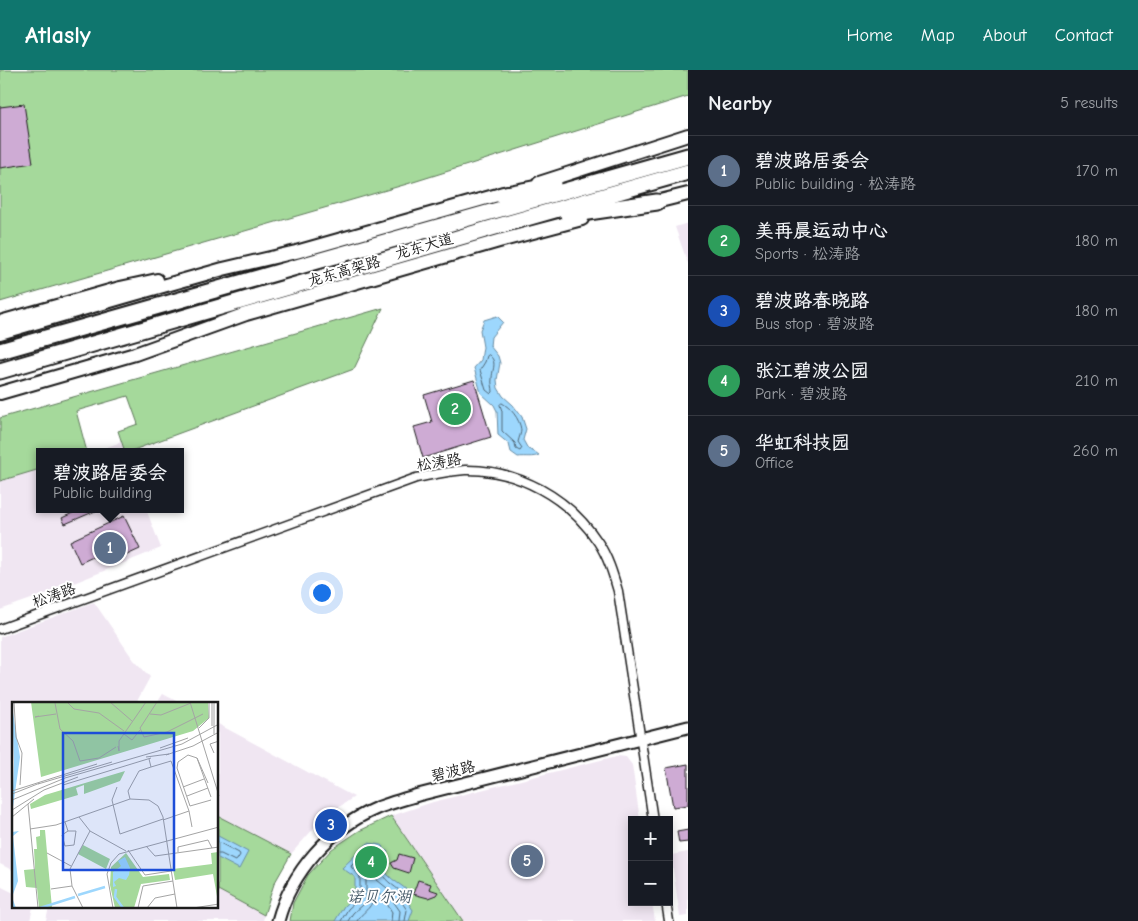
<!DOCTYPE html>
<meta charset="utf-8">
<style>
:root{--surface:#171b24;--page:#20242c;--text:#f1f3f6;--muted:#9ea1a6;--line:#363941;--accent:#0f766e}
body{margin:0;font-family:"Comic Neue","LXGW WenKai TC",sans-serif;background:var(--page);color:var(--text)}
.controls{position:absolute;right:15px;bottom:15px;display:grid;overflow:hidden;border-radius:0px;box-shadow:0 2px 12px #0003}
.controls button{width:45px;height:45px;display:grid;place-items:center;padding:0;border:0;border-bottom:1px solid var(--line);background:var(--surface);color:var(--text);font:25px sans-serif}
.you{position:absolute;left:321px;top:522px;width:18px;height:18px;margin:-12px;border:4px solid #fff;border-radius:50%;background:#1a73e8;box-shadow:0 0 0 8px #1a73e833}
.badge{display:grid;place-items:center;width:32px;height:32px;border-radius:50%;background:var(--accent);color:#fff;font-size:16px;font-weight:700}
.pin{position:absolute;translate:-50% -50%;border:2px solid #fff;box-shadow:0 1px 5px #0006}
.popup{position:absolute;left:36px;top:378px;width:148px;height:65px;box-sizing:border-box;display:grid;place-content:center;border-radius:0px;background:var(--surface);filter:drop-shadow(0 1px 4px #0005);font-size:16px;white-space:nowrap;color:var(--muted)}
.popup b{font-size:19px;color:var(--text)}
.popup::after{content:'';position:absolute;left:50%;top:100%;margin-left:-10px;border:10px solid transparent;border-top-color:var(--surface)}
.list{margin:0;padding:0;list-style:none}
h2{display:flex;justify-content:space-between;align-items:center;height:65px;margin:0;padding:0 20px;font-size:21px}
h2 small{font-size:16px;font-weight:400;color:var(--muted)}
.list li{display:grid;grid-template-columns:32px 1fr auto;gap:15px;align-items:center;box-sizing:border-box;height:70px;padding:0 20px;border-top:1px solid var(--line)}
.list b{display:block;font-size:19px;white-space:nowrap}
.list p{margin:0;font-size:16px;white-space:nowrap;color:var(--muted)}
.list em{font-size:16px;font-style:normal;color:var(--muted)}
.map{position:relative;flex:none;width:688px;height:851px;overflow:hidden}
header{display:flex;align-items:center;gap:30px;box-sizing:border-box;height:70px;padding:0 25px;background:var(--accent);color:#fff}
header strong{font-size:24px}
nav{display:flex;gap:28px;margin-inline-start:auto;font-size:18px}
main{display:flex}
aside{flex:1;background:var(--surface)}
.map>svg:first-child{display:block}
.built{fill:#f0e6f2}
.green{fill:#a5d99b;stroke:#607a5c}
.water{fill:#9dd7fd;stroke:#698ca3}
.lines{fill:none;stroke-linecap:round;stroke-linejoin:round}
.shore{stroke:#506776;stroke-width:1}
.building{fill:#ceabd4;stroke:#1c1c1c}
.street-casing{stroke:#1c1c1c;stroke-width:11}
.secondary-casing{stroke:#1c1c1c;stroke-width:15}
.primary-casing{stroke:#1c1c1c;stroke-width:16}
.highway-casing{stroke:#1c1c1c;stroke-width:19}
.street{stroke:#fff;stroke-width:8}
.secondary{stroke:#fff;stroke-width:11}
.primary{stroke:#fff;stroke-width:12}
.highway{stroke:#fff;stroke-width:15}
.labels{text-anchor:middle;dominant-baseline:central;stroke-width:4;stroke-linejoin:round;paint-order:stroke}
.street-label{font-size:15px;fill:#1c1c1c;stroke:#fff}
.water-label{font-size:16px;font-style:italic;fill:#495d6b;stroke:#fff}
.inset-river{fill:none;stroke:#9dd7fd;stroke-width:2.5}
.inset-road{fill:none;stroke:#a4a4a4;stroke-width:1}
.view{fill:#1d4ed8;fill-opacity:0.15;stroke:#1d4ed8;stroke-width:2.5}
.inset-edge{fill:none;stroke:#1c1c1c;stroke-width:2.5}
</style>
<header>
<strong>Atlasly</strong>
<nav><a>Home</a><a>Map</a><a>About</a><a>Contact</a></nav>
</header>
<main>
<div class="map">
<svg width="688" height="851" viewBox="0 0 688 851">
<rect width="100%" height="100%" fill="#fff"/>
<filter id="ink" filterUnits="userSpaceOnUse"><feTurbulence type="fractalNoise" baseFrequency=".02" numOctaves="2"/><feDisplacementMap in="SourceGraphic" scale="10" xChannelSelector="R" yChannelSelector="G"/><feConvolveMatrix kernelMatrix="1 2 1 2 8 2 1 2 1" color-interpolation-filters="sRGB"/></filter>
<g filter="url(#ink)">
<g class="built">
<path d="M688 153V194L675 157Z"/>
<path d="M121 372 125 382H93Z"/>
<path d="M40 399V439H146L161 478 54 521 0 540V411Z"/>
<path d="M94 532 133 589 150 607 136 633 14 634V801L0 794V567Z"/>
<path d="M163 624 180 633H157Z"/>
<path d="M218 654 354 727 333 741 314 758 291 784 218 746Z"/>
<path d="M617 686 626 687 632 695 640 750H632V832H652L655 851H463L391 746 433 732Z"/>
<path d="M688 782V846L680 847 671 785Z"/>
<path d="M0 816 14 823V837H33L30 851H0Z"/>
<path d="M218 818 265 842 263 851H46L49 837H218Z"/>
</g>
<g class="green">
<path d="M0 0H688V26L407 114 0 232Z"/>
<path d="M383 238 354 299 128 382H125L118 361 138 354 128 326 76 341 87 382H40V399L0 411V348Z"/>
<path d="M218 746 291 784 274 814 264 845 218 820Z"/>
<path d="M391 746 463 851H290L293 833 308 805 332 779 359 761Z"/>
</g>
<g class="water">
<path d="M497 246 503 252 491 267 490 276 498 286 500 293 497 310 498 318 503 326 513 335 522 347 526 359 523 370 528 379 535 382 539 385C533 388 525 386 518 387L511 382 509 374 498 365 497 341 494 335 481 323 474 298 481 290 483 277 480 260 484 250Z"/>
<path d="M218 766 248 782 239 799 218 788Z"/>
<path d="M368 773 381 775 388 782 383 793C384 796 385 802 388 805 393 811 402 815 408 821L403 825 413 840 409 851H335L344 836 355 826V807L342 798Z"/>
</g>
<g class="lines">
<g class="shore">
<path d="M489 285C498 292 492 299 492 309 491 313 493 317 493 322L491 324 486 320 480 300 485 292 487 286Z"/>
<path d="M502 333C510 337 520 349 521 360 521 363 519 368 518 372L522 378 520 381 516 379 515 373 502 361V341L500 335Z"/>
<path d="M218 772 239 783 240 785 237 790 235 791 221 784H218"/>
<path d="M341 851 348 839 358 830 360 827V806L358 803 352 798 351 796 370 779H378L381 782C380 786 378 790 378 794 380 807 390 813 399 820V828L407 840 405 851"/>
<path d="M348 851 353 843 363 834 366 828V806L361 796 369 788 372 790V797L377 810 392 822 393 831 400 841 399 851"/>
<path d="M357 851C365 838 373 840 374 822L376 821 384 827 387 834 392 842 391 851"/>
</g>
</g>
<g class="building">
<path d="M24 34 33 93 0 98V37Z"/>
<path d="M474 310 491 367 423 388 414 357 432 352 424 325Z"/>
<path d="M81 439H100L65 454 62 448Z"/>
<path d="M124 446 140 479 118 489 115 484 106 481 80 493 70 471Z"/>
<path d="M688 694V735L673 737 666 698Z"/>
<path d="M688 760V772L679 773 677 762Z"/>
<path d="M399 784 413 788 409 803 394 798 391 793 397 790Z"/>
<path d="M418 810 431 814 429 819 438 822 436 825 428 828 413 824Z"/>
</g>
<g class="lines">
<defs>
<g id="street">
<path d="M0 559 416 408C432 405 449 401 465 400 518 399 569 428 598 472 608 487 613 504 618 521L653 750"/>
<path d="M666 832 669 851"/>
</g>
<path id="secondary" d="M278 851C291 802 330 758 377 738 390 733 404 729 418 725L688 657"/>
<g id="primary">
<path d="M539 113 688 65"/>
<path d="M648 134 688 124"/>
<path d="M0 252 120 218 157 210"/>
<path d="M0 263 124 227 223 199 296 182 508 122"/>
<path d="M0 323 135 284 246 244 499 171 582 149"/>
</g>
<g id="highway">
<path d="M501 125 553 115"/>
<path d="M568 145 657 132"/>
<path d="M0 281 688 86"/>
<path d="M0 301 509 153 688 102"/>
</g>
</defs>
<use href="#street" class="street-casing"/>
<use href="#secondary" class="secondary-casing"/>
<use href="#primary" class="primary-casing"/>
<use href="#highway" class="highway-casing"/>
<use href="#street" class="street"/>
<use href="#secondary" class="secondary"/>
<use href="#primary" class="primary"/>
<use href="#highway" class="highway"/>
</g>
</g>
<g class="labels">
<g class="street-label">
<text transform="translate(424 176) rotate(-16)">龙东大道</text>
<text transform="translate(344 201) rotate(-16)">龙东高架路</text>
<text transform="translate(439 392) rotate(-9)">松涛路</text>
<text transform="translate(54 525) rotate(-20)">松涛路</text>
<text transform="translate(453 701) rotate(-14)">碧波路</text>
</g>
<g class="water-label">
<text x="379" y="827">诺贝尔湖</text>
</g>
</g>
<g transform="translate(12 632)">
<rect width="206" height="206" fill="#fff"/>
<path d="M19 0H196L197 16 181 29 29 75ZM113 69 108 79 72 92V83L64 86 66 93 19 107 18 102 33 93ZM28 128H33L40 206H27L25 186 14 185 12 168 23 167 22 147H25L24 135 28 134ZM71 143 98 157 94 167 66 152ZM206 150V200L201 172 163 178 161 167 200 162 199 151ZM114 151 131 175 157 172 158 178 129 182 122 206H103L98 183 99 165Z" fill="#a5d99b"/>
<path d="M0 4 8 55 0 112 2 60ZM7 129 1 134 6 179 0 195 4 206H0V130ZM113 155 118 166 117 173 114 178 107 176 102 180 104 184 101 185V170L109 164 106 159Z" fill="#9dd7fd"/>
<path class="inset-river" d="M104 187 103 195 111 206M66 193 93 185M28 206 63 195"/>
<path class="inset-road" d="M2 0 4 35 10 51 8 83M55 0 62 7 87 11 112 29M98 0 120 19M145 0 128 26 132 35 155 30 191 12M178 0 207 94M200 0V24M43 1 48 27 61 39 68 59 87 56 104 45M138 12 149 13 179 1M27 14 23 15 44 12M187 26 197 16V0M112 32 120 38 128 28M202 32V0M106 44 107 49V39L134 0M148 46 176 36M202 51 198 42 207 39M154 53 181 44 207 30M134 55 157 52M185 56 176 53 166 60 165 66 178 104 199 98M139 65 159 59 177 109 151 118M196 81 185 56 199 95M26 82 100 60M51 83 139 56M105 85 100 98 108 132 151 117M171 85 192 77M0 89 85 62M0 92 28 81M175 94 196 86M118 97 116 89 127 69 139 65 137 57M0 98 53 76 170 42 207 22M16 102 26 206M0 108 32 88 66 75M177 109 180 125M0 115 22 97M67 115 78 129 114 149M53 120 56 129 50 133 53 144 62 143 64 129H56M18 127 44 123 118 97 137 98 146 104 151 115 165 206M134 144 143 154 207 145M116 148 133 173 159 169M166 150V145L196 138 200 146M35 151 59 164M39 187 60 184M71 206 60 184 58 167 78 129M101 206 95 172 99 161 107 152 207 125M126 206 131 184 161 179M135 206 143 196 163 192M181 206 207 202"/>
<path class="view" d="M51 31H162V168H51Z"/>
<rect width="206" height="206" class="inset-edge"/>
</g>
</svg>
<div class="controls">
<button>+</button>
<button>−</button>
</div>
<div class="you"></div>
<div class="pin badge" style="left:110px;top:478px;background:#5c6f8a">1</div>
<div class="popup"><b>碧波路居委会</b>Public building</div>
<div class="pin badge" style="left:455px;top:339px;background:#2e9e5b">2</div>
<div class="pin badge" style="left:331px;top:755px;background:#1a4fb4">3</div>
<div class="pin badge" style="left:371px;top:792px;background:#2e9e5b">4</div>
<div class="pin badge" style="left:527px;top:791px;background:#5c6f8a">5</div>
</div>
<aside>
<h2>Nearby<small>5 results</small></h2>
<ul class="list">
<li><span class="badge" style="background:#5c6f8a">1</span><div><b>碧波路居委会</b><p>Public building · 松涛路</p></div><em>170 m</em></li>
<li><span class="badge" style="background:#2e9e5b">2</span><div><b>美再晨运动中心</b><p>Sports · 松涛路</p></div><em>180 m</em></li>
<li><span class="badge" style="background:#1a4fb4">3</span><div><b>碧波路春晓路</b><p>Bus stop · 碧波路</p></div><em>180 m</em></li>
<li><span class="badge" style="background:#2e9e5b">4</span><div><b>张江碧波公园</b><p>Park · 碧波路</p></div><em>210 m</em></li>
<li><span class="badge" style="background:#5c6f8a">5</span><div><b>华虹科技园</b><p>Office</p></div><em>260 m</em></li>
</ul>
</aside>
</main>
